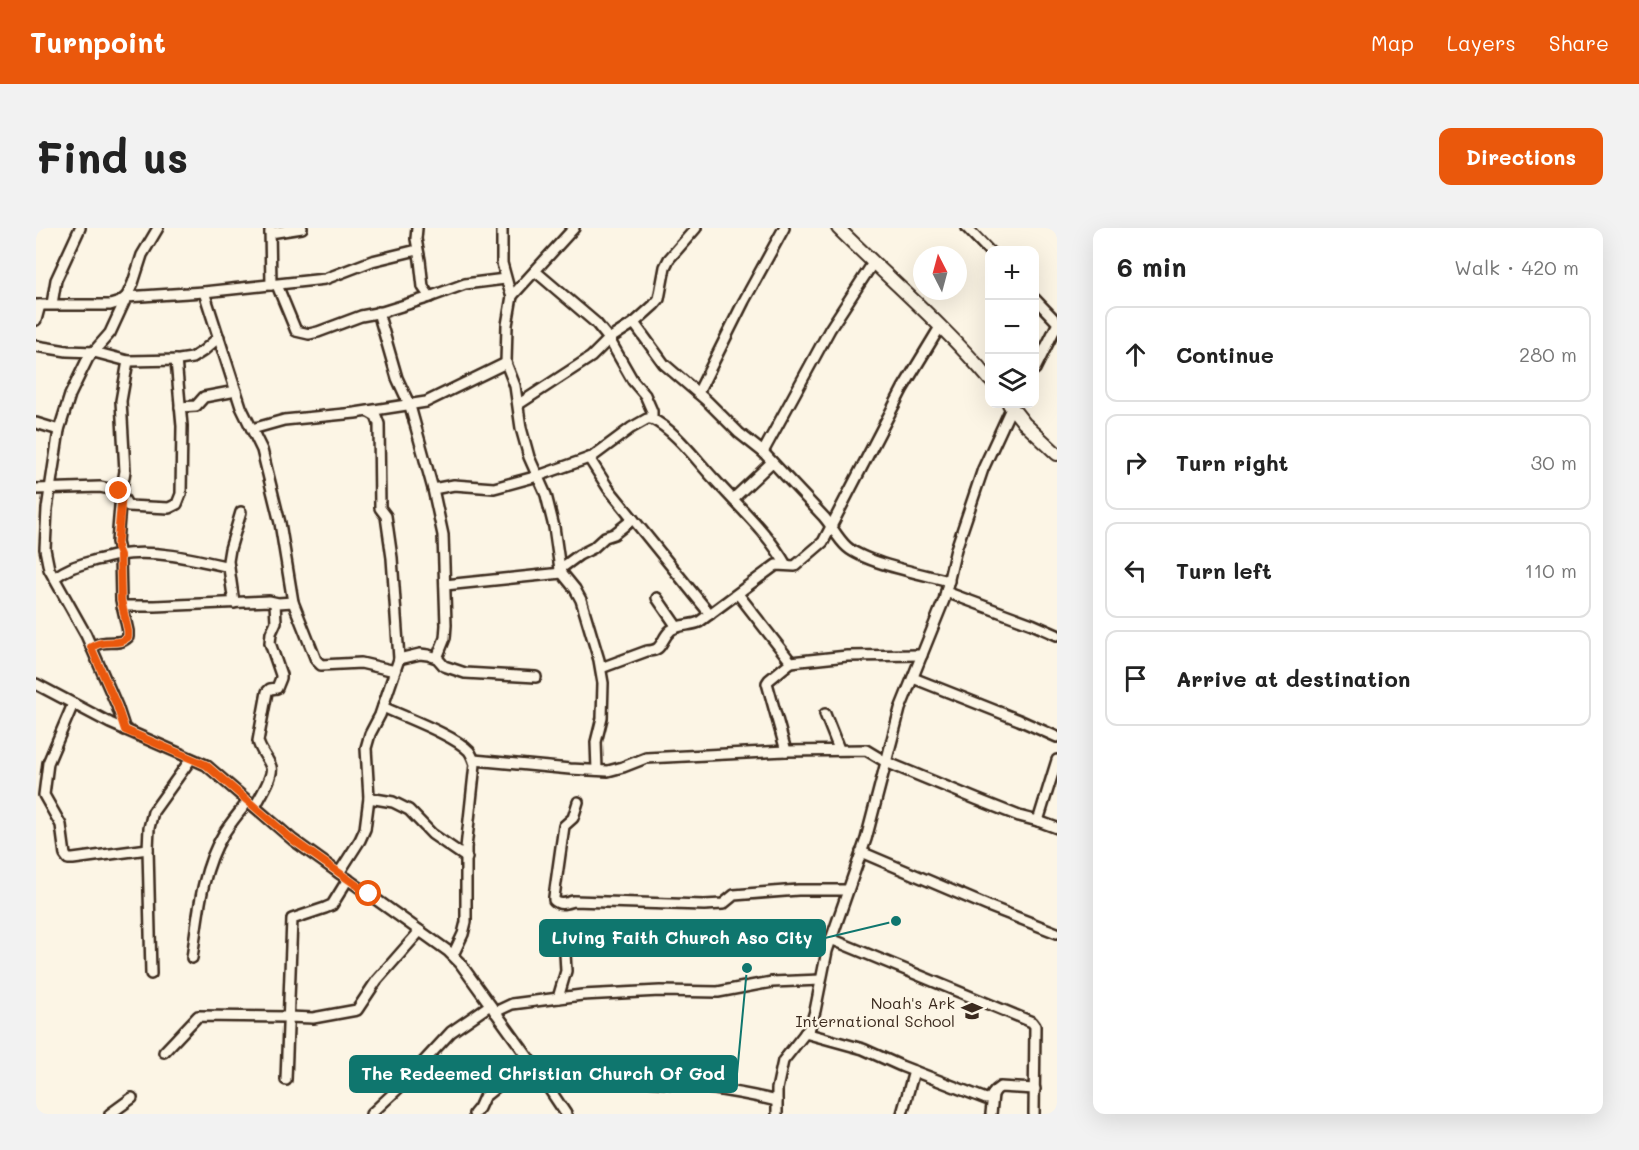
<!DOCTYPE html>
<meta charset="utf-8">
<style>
:root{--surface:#fff;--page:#f2f2f2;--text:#222;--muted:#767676;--line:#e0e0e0;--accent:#ea580c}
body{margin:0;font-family:Mali,sans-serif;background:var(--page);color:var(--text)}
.controls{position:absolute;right:18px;top:18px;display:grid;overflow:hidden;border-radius:12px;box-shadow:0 6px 24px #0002}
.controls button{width:54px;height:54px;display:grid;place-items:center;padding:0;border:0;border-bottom:2px solid var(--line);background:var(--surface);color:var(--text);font:30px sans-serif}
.compass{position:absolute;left:877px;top:18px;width:54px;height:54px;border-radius:50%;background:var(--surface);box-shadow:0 6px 24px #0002;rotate:354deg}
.stop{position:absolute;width:18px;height:18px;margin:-14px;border:4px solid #ea580c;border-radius:50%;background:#fff}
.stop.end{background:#ea580c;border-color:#fff;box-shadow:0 2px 6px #0008}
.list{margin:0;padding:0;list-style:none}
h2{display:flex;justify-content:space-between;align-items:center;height:78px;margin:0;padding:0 24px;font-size:26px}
h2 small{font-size:20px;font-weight:400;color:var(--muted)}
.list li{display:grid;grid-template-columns:39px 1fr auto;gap:18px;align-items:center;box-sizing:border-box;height:96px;margin:0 12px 12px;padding:0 12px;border:2px solid var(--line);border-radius:12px}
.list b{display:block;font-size:22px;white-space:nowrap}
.list em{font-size:20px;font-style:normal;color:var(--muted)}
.icon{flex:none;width:33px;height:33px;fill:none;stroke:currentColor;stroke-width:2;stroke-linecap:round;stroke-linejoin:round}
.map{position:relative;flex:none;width:1021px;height:886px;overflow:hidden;border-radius:12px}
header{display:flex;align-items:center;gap:36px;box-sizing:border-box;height:84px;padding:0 30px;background:var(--accent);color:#fff}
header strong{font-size:28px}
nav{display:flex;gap:33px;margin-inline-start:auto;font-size:21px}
.intro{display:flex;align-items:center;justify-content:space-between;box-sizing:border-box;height:144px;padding:0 36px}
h1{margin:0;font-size:42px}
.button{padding:15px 27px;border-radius:12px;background:var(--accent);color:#fff;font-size:21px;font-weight:700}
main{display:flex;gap:36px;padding:0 36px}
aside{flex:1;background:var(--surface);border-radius:12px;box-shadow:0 6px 24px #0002}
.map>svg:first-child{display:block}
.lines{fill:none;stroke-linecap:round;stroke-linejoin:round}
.street-casing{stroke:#3b2a1e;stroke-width:14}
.secondary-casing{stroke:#3b2a1e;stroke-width:16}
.street{stroke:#fcf5e5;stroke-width:9}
.secondary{stroke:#fcf5e5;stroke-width:12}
.route{stroke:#ea580c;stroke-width:8}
.labels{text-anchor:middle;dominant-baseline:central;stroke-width:4.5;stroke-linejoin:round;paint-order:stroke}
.poi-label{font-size:16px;fill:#3b2a1e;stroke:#fcf5e5;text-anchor:end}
.leader{fill:none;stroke:#0f766e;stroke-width:2}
.callout-dot{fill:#0f766e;stroke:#fcf5e5;stroke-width:2}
.callout{fill:#0f766e;stroke:#0f766e;stroke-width:2}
.callout-label{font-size:18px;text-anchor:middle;font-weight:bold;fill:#fff}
</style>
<header>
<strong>Turnpoint</strong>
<nav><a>Map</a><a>Layers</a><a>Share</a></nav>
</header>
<div class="intro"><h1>Find us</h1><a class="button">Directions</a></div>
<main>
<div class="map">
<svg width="1021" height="886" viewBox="0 0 1021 886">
<rect width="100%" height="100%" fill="#fcf5e5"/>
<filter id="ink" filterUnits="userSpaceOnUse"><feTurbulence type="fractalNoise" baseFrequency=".0167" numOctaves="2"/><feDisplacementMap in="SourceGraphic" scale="12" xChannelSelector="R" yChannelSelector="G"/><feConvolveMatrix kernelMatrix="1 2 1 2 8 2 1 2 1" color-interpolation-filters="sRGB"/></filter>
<g filter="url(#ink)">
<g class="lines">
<defs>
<g id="street">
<path d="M234 0 235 57"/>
<path d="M381 0 380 11 384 32 387 59 394 69"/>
<path d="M466 0V35L472 57 476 68 471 97 470 135 479 158 485 200 493 229 510 267 518 299 524 341 526 345 539 361 545 372 563 432 567 455 566 490 560 514 561 542"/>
<path d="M931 0 954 24"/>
<path d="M234 5 266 0"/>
<path d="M499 43 560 95 573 111 597 153 609 167 616 183V191"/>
<path d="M241 57 260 103 273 106 282 104 325 88 346 84 388 71 429 56 469 51"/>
<path d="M168 64 205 179 226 222 244 295 257 374 280 432 285 437 325 435 359 443"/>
<path d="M476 68 538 0"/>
<path d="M999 71 1021 94"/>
<path d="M16 76 20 52 44 0"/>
<path d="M0 77H74L84 74 90 69 168 64 289 51 336 33 381 22"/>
<path d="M342 84 361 150 374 178 397 261 407 307 410 397 409 410 401 430"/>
<path d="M0 92 4 77"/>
<path d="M598 95 628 136 671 173 703 205 727 224 788 289C796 298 801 310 811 319 829 335 887 346 913 353"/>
<path d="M0 118 31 123 58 124 92 133 143 132 156 130 167 123 183 109"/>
<path d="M999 141 1021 97"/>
<path d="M662 165 708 73 748 0"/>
<path d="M483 176 555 129 573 111 598 95 618 77 623 71 629 39 633 31 660 0"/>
<path d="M144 179 160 178 168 169 200 163"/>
<path d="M0 195 23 202"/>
<path d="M216 201 248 192 319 185 390 174 470 135"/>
<path d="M727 224 794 101 837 35"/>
<path d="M553 230 572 260 674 386"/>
<path d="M0 261 64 259 83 263 92 278 133 280 141 276 145 266 146 198 140 132"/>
<path d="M397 261 418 257 458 260 502 248 556 229 595 200 611 191H616C639 202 661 233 679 252 704 280 732 305 750 337"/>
<path d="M697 271 736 234"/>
<path d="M524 341 543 327 557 320 569 309 578 306 597 291"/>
<path d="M18 350C33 339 43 337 60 332 68 331 75 328 83 327 118 321 159 331 193 339"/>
<path d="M409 357 526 345"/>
<path d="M910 364 996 396 1021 407"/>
<path d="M702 366 755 434 811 428 886 427"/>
<path d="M621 370 641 399"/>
<path d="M198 375 192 333 194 321 205 284"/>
<path d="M86 378H119L233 373 242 375 257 374"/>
<path d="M55 419C57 418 63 415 66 415 76 413 84 417 92 409V403L85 372 84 327 81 314 85 266 89 243 85 173 92 133"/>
<path d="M363 431 384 426 392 427 401 430 408 438 429 445 500 449"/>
<path d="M565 440 611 423C628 423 624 411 635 402 643 396 654 398 663 394L740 337 759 338 787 314 867 160 904 99"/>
<path d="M877 450 983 492 1021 509"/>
<path d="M0 456 74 495 170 537 257 612 412 723 424 735 494 832 530 886"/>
<path d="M37 476 12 535 8 567 25 597 29 627 32 631H37L112 621"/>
<path d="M347 479C368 489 418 507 433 523 436 527 437 530 439 536L430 620V694L427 706 417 727"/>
<path d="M789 486 803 521"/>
<path d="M89 502 81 478 50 407 13 341 9 321 11 281 23 202 34 167 52 130 74 105 97 55 106 27 122 0"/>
<path d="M750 523 731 455 733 452 755 434"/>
<path d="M438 532 534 541 572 543 587 539 610 530 750 523 830 522 850 534 940 571 983 588 1002 593 1021 600"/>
<path d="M333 570 357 574 373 582 396 606 431 630"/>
<path d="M542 574 537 590 528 598 518 669V672C524 678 530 675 537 673L668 677 687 676 698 667 762 662H811"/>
<path d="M219 579C223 570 238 548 235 539 232 530 224 523 222 513L231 464 234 461 241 460 245 450V447L234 415 235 405 240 394 239 375"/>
<path d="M1002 593 1021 532"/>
<path d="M825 624 952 678 1021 705"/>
<path d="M303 645 324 612 329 601 333 570 330 520 334 506 344 487 363 431 356 330 350 288 344 280 343 196 340 188 333 184"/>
<path d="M795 711 996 794 999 798 998 886"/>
<path d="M156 730C162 689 165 643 187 607 194 595 204 584 212 573"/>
<path d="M115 746 112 621 113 600 117 584 155 531"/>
<path d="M522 770 530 743 529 725"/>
<path d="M459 784 476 776 546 767 624 763 682 764 736 754 785 752"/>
<path d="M769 805 827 821 865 838 950 871 954 870 960 862 964 859 999 861"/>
<path d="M128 824 162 788 252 789 277 790 321 782 341 752 384 703"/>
<path d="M505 849C533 848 561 849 589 851 640 855 691 861 741 873"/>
<path d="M250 852 256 691 289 680 296 677 312 651"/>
<path d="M74 886 96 870"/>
<path d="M335 886 365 858 415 804 454 777"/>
<path d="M438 886 443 880 448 869 494 832"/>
<path d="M741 886V861L747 833 774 799 779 783 791 723 830 611 864 481 908 372 920 321 947 241 977 176"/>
<path d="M866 886 878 843"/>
<path d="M955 886 957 866"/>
</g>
<g id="secondary">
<path d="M802 0C852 50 909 98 954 152"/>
<path d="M973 176 988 195 1021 226"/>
</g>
</defs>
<use href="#street" class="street-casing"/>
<use href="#secondary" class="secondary-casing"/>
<use href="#street" class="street"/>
<use href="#secondary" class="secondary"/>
</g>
</g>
<g class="lines" filter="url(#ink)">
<path class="route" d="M83 263 86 266 81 320 84 327 85 372 92 403V409C84 417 76 413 66 415 63 415 58 418 55 419L81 478 89 502 170 537 257 612 333 666"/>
</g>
<defs>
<symbol id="school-bare" viewBox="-9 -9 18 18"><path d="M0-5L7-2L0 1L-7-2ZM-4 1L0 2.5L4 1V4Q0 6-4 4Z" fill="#3b2a1e" stroke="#fcf5e5" stroke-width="2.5" paint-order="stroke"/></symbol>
</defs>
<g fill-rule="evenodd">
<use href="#school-bare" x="921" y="768" width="30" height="30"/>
</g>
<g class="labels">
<g class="poi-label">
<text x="919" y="774">Noah's Ark<tspan x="919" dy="18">International School</tspan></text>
</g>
</g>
<path class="leader" d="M860 693L789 710M711 740L701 846"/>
<g class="callout-dot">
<circle cx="860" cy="693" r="6"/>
<circle cx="711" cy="740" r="6"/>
</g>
<g class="callout">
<rect x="504" y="692" width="285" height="36" rx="6"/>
<rect x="314" y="828" width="387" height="36" rx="6"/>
</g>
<g class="callout-label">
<text x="646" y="716">Living Faith Church Aso City</text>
<text x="507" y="852">The Redeemed Christian Church Of God</text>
</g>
</svg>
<div class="controls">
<button>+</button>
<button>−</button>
<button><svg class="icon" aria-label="layers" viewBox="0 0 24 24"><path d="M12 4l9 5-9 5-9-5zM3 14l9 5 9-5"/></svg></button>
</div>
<svg class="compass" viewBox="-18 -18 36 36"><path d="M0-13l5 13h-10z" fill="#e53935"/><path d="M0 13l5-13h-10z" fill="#767676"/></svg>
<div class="stop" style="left:333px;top:666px"></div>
<div class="stop end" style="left:83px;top:263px"></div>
</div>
<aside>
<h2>6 min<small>Walk · 420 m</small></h2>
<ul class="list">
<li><svg class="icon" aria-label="ahead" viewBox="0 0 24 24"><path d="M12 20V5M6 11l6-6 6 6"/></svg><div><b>Continue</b></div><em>280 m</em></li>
<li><svg class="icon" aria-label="right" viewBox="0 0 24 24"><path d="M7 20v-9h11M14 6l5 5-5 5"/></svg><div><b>Turn right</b></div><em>30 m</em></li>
<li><svg class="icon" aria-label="left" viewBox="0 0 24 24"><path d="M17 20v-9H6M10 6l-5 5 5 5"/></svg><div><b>Turn left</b></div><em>110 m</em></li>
<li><svg class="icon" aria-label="arrive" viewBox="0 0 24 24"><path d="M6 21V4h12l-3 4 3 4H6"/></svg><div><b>Arrive at destination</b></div></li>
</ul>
</aside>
</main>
